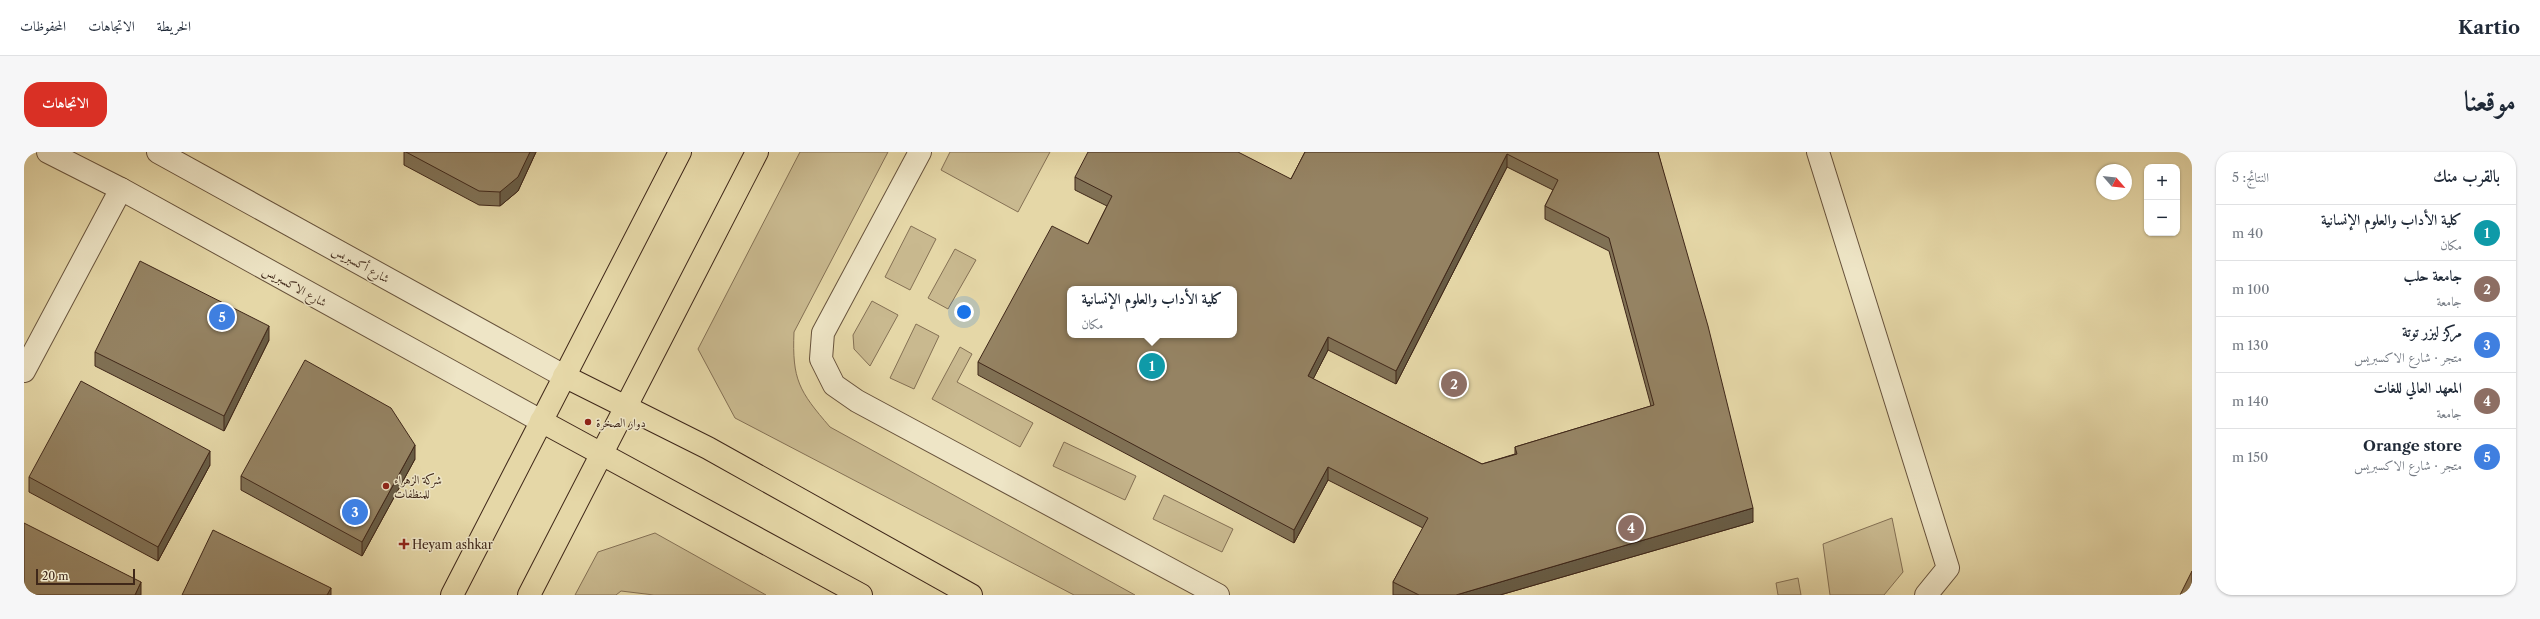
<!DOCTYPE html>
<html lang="ar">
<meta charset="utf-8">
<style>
:root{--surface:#fff;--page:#f6f6f7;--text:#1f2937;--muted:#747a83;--line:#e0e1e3;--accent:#d93025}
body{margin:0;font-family:"Libre Caslon Text",Amiri,serif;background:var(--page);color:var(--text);direction:rtl}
.controls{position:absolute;right:12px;top:12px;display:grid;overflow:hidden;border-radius:8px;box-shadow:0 1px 3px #0004}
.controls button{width:36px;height:36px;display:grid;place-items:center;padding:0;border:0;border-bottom:1px solid var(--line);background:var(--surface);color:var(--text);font:20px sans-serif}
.compass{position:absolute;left:2072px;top:12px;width:36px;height:36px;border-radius:50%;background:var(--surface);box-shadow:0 1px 3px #0004;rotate:118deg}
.scale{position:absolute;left:12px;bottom:10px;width:99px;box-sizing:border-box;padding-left:4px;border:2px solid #3f2719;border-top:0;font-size:11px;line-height:14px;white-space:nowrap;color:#3f2719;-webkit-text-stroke:3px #eee5c6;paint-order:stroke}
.you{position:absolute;left:940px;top:160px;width:14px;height:14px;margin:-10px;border:3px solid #fff;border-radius:50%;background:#1a73e8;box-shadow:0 0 0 6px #1a73e833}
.badge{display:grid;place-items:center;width:26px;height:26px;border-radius:50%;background:var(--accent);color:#fff;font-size:13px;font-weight:700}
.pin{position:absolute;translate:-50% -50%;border:2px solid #fff;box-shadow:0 1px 4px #0006}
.popup{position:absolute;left:1043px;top:134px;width:170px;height:52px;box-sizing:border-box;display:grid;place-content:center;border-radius:8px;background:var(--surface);filter:drop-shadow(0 1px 3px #0005);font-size:13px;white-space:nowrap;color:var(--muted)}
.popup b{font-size:15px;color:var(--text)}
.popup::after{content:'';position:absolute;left:50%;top:100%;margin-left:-8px;border:8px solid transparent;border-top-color:var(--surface)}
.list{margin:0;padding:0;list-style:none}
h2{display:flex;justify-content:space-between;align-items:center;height:52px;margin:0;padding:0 16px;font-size:17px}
h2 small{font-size:13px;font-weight:400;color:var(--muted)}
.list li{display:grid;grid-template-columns:26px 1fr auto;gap:12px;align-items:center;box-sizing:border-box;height:56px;padding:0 16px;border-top:1px solid var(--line)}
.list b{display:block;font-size:15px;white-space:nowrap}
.list p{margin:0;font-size:13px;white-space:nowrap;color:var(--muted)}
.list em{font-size:13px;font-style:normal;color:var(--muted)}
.map{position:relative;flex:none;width:2168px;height:443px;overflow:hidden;direction:ltr;border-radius:16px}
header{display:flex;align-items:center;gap:24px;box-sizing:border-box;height:56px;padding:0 20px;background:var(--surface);border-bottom:1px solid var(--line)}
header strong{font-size:19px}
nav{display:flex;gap:22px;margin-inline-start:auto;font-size:14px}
.intro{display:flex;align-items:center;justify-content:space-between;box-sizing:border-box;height:96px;padding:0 24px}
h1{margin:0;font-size:28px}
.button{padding:10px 18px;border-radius:16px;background:var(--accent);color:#fff;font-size:14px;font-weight:700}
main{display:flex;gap:24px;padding:0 24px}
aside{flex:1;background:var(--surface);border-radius:16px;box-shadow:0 1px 3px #0004}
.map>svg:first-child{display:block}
.grass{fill:#c9b98f;stroke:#847054}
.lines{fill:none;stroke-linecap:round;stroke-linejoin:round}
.minor-casing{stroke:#68533c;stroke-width:24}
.major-casing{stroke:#3f2719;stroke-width:24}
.minor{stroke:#eee5c6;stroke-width:22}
.major{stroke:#e5d7a7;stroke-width:22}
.wall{fill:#807155;stroke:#3f2719;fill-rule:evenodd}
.shaded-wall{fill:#685c45;stroke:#3f2719}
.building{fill:#958363;stroke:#3f2719;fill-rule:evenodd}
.poi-dot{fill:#8f2418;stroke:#eee5c6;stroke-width:1.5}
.labels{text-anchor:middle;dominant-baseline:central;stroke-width:3;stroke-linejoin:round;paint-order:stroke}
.street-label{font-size:12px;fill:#3f2719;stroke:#eee5c6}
.poi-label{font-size:12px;fill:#3f2719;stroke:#eee5c6;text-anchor:start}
</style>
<header>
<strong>Kartio</strong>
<nav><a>الخريطة</a><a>الاتجاهات</a><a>المحفوظات</a></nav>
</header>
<div class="intro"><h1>موقعنا</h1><a class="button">الاتجاهات</a></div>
<main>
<aside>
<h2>بالقرب منك<small>النتائج: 5</small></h2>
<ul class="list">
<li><span class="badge" style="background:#0f9aa8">1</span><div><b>كلية الأداب والعلوم الإنسانية</b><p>مكان</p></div><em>40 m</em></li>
<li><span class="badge" style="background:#8d6e63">2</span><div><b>جامعة حلب</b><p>جامعة</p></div><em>100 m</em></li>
<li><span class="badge" style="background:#3f7fe0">3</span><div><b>مركز ليزر توتة</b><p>متجر · شارع الاكسبريس</p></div><em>130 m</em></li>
<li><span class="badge" style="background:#8d6e63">4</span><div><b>المعهد العالي للغات</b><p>جامعة</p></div><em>140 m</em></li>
<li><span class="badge" style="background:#3f7fe0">5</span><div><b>Orange store</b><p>متجر · شارع الاكسبريس</p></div><em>150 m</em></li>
</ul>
</aside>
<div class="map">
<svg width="2168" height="443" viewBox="0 0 2168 443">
<rect width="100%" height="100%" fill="#e5d7a7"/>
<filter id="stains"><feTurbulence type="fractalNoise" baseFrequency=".005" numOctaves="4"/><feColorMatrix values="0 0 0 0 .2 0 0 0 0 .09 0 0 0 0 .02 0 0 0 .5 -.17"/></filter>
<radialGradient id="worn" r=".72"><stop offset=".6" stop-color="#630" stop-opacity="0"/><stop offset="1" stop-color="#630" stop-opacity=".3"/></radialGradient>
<g class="grass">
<path d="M776 0H864L770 180C768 228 775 239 806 275L1111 443H1050L711 266 674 197Z"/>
<path d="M926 0H1026L994 60 917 18Z"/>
<path d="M887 74 912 87 886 138 861 125Z"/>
<path d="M931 97 952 108 924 157 904 146Z"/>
<path d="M848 149 874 163 846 214 830 197 829 183Z"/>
<path d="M892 172 915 184 890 237 866 226Z"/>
<path d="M936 195 948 202 933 230 1009 271 996 295 908 247Z"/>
<path d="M1040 290 1112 324 1101 348 1029 314Z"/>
<path d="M1140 343 1209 377 1198 400 1129 367Z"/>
<path d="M1868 366 1879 420 1860 443H1806L1799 392Z"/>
<path d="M631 381 742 443H630L597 439 592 443H551L574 400Z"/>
<path d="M1774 426 1777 443H1754L1752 431Z"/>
</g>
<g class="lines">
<defs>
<g id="minor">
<path d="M24 0 97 37 517 269"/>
<path d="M134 0 540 224"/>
<path d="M896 0 799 181 797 207 810 233 833 249 1194 443"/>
<path d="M1794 0 1924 416 1902 443"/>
<path d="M0 219 97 37"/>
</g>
<g id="major">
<path d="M540 224 684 296 947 443"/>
<path d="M517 269 837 443"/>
<path d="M428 443 656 0"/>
<path d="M505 443 733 0"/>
</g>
</defs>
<use href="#minor" class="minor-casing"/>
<use href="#major" class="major-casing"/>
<use href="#minor" class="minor"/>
<use href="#major" class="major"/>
</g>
<g class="wall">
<path d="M380 0H512L494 39 476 54 455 53 380 13Z"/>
<path d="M1281 0H1634L1729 370 1476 443H1369V430L1399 376 1304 328 1270 391 954 223V210L1064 92 1083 54 1051 38V25L1267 27ZM1483 15 1529 38 1521 54V67L1585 99 1627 254 1491 295V302L1458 312 1289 227 1304 198 1372 232Z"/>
<path d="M245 188 200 279 71 214V200Z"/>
<path d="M391 307 338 404 217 338V324Z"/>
<path d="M186 313 134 409 5 340V325Z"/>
</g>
<g class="shaded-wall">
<path d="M506 0H512L494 39 476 54V40Z"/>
<path d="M1483 2V15L1372 232V219Z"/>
<path d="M245 174V188L200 279V264Z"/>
<path d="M1304 185V198L1284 237V224Z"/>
<path d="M391 293V307L338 404V390Z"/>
<path d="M186 299V313L134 409V395Z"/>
<path d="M1304 315V328L1270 391V378Z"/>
<path d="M1729 356V370L1476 443H1432Z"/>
<path d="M117 430V443H111Z"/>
<path d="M307 436V443H303Z"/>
</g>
<g class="building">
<path d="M382 0H506L494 25 476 40 455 39Z"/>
<path d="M1064 0H1214L1267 27 1281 0H1634L1684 174 1729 356 1432 443H1395L1369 430 1404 366 1304 315 1270 378 954 210 1028 74 1064 92 1088 44 1051 25ZM1483 2 1534 28 1521 54 1585 86 1630 253 1491 295 1493 302 1458 312 1284 224 1304 185 1372 219ZM1046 137H1210V183H1046Z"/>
<path d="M116 109 245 174 200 264 71 200Z"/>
<path d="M281 208 367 256 391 293 338 390 217 324Z"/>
<path d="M57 229 186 299 134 395 5 325Z"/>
<path d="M0 371 117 430 111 443H0Z"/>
<path d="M189 378 307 436 303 443H158Z"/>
<path d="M2168 419V443H2156Z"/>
</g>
<g class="poi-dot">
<circle cx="564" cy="270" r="4"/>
<circle cx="362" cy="334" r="4"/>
<path d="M378 386h4v4h4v4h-4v4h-4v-4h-4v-4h4z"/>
</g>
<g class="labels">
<g class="street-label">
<text transform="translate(337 112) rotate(29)">شارع أكسبريس</text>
<text transform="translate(271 134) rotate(29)">شارع الاكسبريس</text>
</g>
<g class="poi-label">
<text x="572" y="270">دوار الصخرة</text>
<text x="370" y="327">شركة الزهراء<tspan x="370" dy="14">للمنظفات</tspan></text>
<text x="388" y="392">Heyam ashkar</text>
</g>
</g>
<rect width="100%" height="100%" filter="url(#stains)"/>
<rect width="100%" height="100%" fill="url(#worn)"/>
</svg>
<div class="controls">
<button>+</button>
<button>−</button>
</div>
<svg class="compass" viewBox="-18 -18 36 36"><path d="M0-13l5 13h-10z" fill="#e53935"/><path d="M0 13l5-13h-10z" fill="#747a83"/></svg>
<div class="scale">20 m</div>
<div class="you"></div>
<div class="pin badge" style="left:1128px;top:214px;background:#0f9aa8">1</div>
<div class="popup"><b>كلية الأداب والعلوم الإنسانية</b>مكان</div>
<div class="pin badge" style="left:1430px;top:232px;background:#8d6e63">2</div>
<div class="pin badge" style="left:331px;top:360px;background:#3f7fe0">3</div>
<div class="pin badge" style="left:1607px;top:376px;background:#8d6e63">4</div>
<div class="pin badge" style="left:198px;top:165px;background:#3f7fe0">5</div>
</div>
</main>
